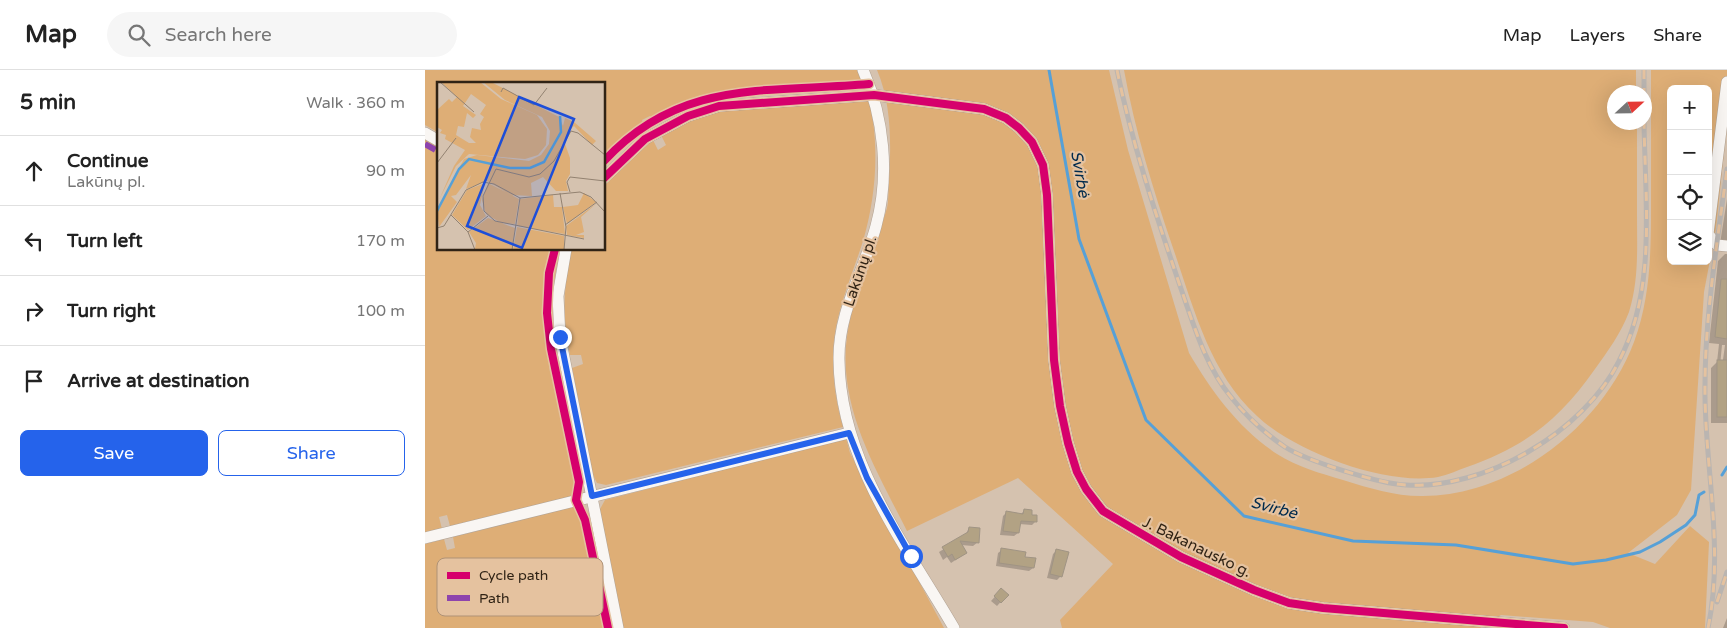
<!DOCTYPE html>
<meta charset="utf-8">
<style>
:root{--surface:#fff;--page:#f6f6f6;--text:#222;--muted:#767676;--line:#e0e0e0;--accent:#2563eb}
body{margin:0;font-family:"Varela Round",sans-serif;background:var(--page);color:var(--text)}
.controls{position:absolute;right:15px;top:15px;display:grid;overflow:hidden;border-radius:8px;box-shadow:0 5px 20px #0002}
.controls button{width:45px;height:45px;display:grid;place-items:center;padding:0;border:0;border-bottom:1px solid var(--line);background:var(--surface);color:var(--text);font:25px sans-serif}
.compass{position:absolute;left:1182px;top:15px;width:45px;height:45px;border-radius:50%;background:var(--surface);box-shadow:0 5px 20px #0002;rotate:68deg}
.stop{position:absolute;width:15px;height:15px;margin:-11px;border:4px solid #2563eb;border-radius:50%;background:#fff}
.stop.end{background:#2563eb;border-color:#fff;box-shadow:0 1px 5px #0008}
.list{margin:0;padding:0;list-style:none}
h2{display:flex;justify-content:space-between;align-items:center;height:65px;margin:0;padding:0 20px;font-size:21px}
h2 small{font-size:16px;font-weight:400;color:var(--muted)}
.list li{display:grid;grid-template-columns:32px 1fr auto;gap:15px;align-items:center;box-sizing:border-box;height:70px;padding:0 20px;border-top:1px solid var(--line)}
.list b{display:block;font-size:19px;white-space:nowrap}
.list p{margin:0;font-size:16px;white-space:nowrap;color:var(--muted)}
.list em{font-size:16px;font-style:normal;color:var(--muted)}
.actions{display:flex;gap:10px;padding:15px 20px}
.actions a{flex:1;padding:11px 0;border:1px solid var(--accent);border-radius:8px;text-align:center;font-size:18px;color:var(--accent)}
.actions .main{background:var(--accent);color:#fff}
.icon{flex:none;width:28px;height:28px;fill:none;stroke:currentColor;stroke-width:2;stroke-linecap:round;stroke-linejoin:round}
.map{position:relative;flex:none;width:1302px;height:558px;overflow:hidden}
header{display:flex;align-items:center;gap:30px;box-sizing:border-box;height:70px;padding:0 25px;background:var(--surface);border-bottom:1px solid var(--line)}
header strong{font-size:24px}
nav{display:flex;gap:28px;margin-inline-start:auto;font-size:18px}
.search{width:350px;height:45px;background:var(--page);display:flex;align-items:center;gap:12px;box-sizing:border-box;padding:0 18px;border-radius:28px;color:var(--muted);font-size:19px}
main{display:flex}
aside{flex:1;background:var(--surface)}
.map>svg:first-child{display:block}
.green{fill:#deae76;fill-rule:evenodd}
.shadow{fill:#0003;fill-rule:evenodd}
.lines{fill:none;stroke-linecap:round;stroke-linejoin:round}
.stream{stroke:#56a0d7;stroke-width:3}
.building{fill:#b2a284;stroke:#a09484}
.street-casing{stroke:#b1a293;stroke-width:12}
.street{stroke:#f9f6f3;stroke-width:11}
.rail-casing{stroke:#bab5b1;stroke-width:5}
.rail{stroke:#e5c29f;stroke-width:3;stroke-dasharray:9;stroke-linecap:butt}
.quiet{stroke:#8e44ad;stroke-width:6;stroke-dasharray:12 6;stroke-linecap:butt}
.cycleway-casing{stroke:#e5c29f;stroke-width:11}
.cycleway{stroke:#d6006c;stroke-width:8}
.route{stroke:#2563eb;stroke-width:6}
.labels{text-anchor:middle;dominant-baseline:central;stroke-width:4.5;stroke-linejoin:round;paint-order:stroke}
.street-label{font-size:15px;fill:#302315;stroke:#e5c29f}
.water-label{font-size:16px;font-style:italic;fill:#002a4c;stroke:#e5c29f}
.inset-river{fill:none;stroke:#56a0d7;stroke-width:2.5}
.inset-road{fill:none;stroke:#938271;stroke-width:1}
.view{fill:#1d4ed8;fill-opacity:0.15;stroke:#1d4ed8;stroke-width:2.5}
.inset-edge{fill:none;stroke:#302315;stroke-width:2.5}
.key{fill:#e5c29f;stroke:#af9276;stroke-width:1}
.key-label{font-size:14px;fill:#302315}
</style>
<header>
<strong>Map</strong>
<div class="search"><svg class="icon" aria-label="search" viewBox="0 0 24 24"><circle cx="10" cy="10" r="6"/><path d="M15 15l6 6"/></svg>Search here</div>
<nav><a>Map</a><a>Layers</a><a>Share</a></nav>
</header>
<main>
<aside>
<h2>5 min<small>Walk · 360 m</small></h2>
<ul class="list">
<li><svg class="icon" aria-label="ahead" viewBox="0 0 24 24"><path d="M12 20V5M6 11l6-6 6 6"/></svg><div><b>Continue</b><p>Lakūnų pl.</p></div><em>90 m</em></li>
<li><svg class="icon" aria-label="left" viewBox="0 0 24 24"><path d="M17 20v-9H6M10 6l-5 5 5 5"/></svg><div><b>Turn left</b></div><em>170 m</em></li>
<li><svg class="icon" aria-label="right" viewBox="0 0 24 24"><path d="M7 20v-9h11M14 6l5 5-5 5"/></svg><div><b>Turn right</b></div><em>100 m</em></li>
<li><svg class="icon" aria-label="arrive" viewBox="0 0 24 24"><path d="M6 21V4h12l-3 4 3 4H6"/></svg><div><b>Arrive at destination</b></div></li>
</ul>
<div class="actions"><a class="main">Save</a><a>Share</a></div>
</aside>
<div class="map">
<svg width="1302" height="558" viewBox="0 0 1302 558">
<rect width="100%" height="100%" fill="#d5c2af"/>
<g class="green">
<path d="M0 0H433L438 9 425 18 296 29 254 42 230 54 225 46 217 50 221 59 196 79 179 98V14H14V63L0 55Z"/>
<path d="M452 0H684L703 80 764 283C787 322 814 359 852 384 872 397 895 403 918 410 944 418 969 426 996 426 1087 427 1178 355 1209 272 1227 224 1226 173 1226 122 1226 81 1226 41 1226 0H1302V54L1291 158 1279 222 1266 420 1252 445 1203 483 1230 494 1265 456 1284 472 1280 558H1185L1168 552 1076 545 1055 558H637L635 550 688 494 593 408 482 461C453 403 416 343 421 276 425 227 449 184 462 138 464 130 463 120 464 112 466 75 467 35 452 0ZM1246 19H1283V191H1246Z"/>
<path d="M699 0H1211V22H1190V52L1212 53C1212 83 1212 114 1212 145 1212 178 1214 210 1204 242 1196 263 1183 281 1170 299 1134 350 1101 376 1042 397 1033 400 1023 405 1013 407 961 416 870 382 832 346 784 302 769 238 748 178 728 119 710 61 699 0Z"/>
<path d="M444 31C455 75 451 127 438 171 428 203 413 236 409 270 406 300 410 329 418 357L181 415 172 413 168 405 147 298 158 294 156 285H145C137 248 138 216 147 179H179V116L205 89 228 70 233 80 241 75 236 65 274 47 297 41Z"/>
<path d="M0 69 14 77V179H136C125 215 126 254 134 292L124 294 125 302 136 301 158 411 157 418 152 425 25 456 22 445 14 447 17 459 0 463Z"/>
<path d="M421 368 425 383 519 558H197L174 441 180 430Z"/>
<path d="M147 437H159L164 444 187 558H0V474L19 469 22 480 30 478 28 467Z"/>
</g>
<g class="shadow">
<path d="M1302 129V180L1295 174Z"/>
<path d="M1300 184H1302V353H1286V298L1292 292 1294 274 1284 273 1293 191ZM1297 275H1300L1297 297 1295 296Z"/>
<path d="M599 441 610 452 607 455 594 454 593 463 589 466 575 465 578 446 581 443 596 444Z"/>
<path d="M544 458 553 472 548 476 536 475 541 483 526 493 522 487 518 490 514 482 540 466Z"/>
<path d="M577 480 599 488 608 498 604 501 571 496 573 483Z"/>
<path d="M632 480 636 506 632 510 622 508 628 484Z"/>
<path d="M576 520 582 525 572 536 566 531Z"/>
<path d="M1302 548V558H1298Z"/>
</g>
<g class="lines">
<g class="stream">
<path d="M624 0 654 169 721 350 819 446 928 471 1031 475 1148 494 1181 490 1215 482 1235 472 1261 455 1270 445 1274 425 1279 422"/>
<path d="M1297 405 1302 397"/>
</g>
</g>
<g class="building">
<path d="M1296 209H1302V269L1290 267Z"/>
<rect x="1292" y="290" width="10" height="57"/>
<path d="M599 439 607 440V445H612V452L596 451 594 463 578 461 581 441 598 444Z"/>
<path d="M544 457 555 458 554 473 535 471 542 483 530 490 527 484 523 487 517 477 543 462Z"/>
<path d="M576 478 601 482 600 487 611 488 609 498 574 493Z"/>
<path d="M631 479 644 482 637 507 625 504Z"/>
<path d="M576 518 584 525 576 533 569 526Z"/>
</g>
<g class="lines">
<defs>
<g id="street">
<path d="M438 0C459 47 465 105 451 156 439 201 413 242 414 290 415 391 480 474 529 558"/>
<path d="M1302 12 1283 164 1292 175 1302 176"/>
<path d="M0 63 14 71"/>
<path d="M179 108 220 69 263 46 294 36 449 25 559 39 581 48 594 58 607 72 618 95 622 125 629 290 635 336 643 373 652 402 661 419 678 441 756 487 829 520 864 533 898 538 1139 558"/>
<path d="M141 179 133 226 135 267 193 558"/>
<path d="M0 468 424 363"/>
</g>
</defs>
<use href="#street" class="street-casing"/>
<use href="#street" class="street"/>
<defs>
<g id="rail">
<path d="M692 0C707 73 730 142 754 213 768 252 779 294 806 327 820 345 841 364 860 377 882 391 955 414 981 415 1059 420 1159 362 1194 291 1232 219 1220 131 1219 52"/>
<path d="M1219 0V22"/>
<path d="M1292 532 1302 502"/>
<path d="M1283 558C1299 481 1281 404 1280 327 1279 250 1292 175 1302 99"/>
</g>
</defs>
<use href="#rail" class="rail-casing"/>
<use href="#rail" class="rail"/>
<path class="quiet" d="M0 74 14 82"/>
<defs>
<g id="cycleway">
<path d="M179 91C256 8 342 23 444 14"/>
<path d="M179 108 220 69 263 46 294 36 449 25 559 39 581 48 594 58 607 72 618 95 622 125 629 290 635 336 643 373 652 402 661 419 678 441 756 487 829 520 864 533 898 538 1139 558"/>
<path d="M130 179 124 203 122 243 126 279 154 412 151 430 160 450 183 558"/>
</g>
</defs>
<use href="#cycleway" class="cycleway-casing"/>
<use href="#cycleway" class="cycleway"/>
</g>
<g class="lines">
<path class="route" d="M135 267 167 426 424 363 442 408 486 486"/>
</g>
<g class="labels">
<g class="street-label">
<text transform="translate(435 201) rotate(-71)">Lakūnų pl.</text>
<text transform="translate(772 477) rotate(26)">J. Bakanausko g.</text>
</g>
<g class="water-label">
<text transform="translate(655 104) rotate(80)">Svirbė</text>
<text transform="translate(849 438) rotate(15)">Svirbė</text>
</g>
</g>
<g transform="translate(12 12)">
<rect width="168" height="168" fill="#d5c2af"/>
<path d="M4 0H43L64 17 100 33 110 47 109 63 101 73 88 77 32 72 19 84 2 118 17 84 28 68 8 57 9 53 3 51 5 48 0 45V28L12 17 15 20 20 15ZM34 12 49 23 43 32 47 35 43 42 44 48 35 46 33 55 39 61H32L19 53 21 44 27 45 30 31 36 36 39 33 26 24ZM46 0H54L122 35 126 44 128 36 137 40 159 59 155 63 137 44 131 50 127 59 133 76V92L129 99 131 109H119L106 95 94 101 95 114 74 113 50 99 29 107 34 93 19 113 14 114 20 120 2 145 0 128 27 77 40 73 92 79 104 73 112 62 113 49 105 35 68 18ZM48 101 43 123 49 134 31 148 15 133 30 108ZM51 101 82 117 78 142 64 141 49 132 45 118ZM147 111 159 120 130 142 126 125 141 123ZM116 113 117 125H125L128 152 80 144 83 117ZM160 121 144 135 147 150 139 153H147V156L130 153 129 144ZM51 136 78 146 75 167H38L39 161 32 150ZM80 145 127 154V167L76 168Z" fill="#deae76" fill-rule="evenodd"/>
<path class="inset-river" d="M0 129 22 87 32 77 73 86H93L107 80 124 50 123 34"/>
<path class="inset-road" d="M3 0 37 30M64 10 66 6 97 23 110 6M0 81 19 56M133 110 130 100 133 95 168 99M123 111 129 145 127 168M14 133 31 150 38 168M128 143 160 120M0 146 7 144 29 108 46 100 57 102 83 116 143 110 154 115 168 130M31 150 51 134M147 157 58 139 47 129 46 114 59 87 92 95 103 92 117 79 134 49 141 51 168 73M75 168 83 116"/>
<path class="view" d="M82 15 137 37 85 166 30 144Z"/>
<rect width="168" height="168" class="inset-edge"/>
</g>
<rect x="12" y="488" width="166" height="58" rx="8" class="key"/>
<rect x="22" y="502" width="23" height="7" fill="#d6006c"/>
<rect x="22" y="525" width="23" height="6" fill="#8e44ad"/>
<g class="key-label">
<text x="54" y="510">Cycle path</text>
<text x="54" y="533">Path</text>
</g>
</svg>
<div class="controls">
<button>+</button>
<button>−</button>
<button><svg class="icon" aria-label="locate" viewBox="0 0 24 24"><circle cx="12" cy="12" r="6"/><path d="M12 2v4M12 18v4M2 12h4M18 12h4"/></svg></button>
<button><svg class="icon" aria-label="layers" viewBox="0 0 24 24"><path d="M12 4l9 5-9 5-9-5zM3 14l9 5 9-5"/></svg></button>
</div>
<svg class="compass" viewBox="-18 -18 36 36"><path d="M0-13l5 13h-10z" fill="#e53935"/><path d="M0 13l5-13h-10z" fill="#767676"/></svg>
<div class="stop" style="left:486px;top:486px"></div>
<div class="stop end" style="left:135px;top:267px"></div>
</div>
</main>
